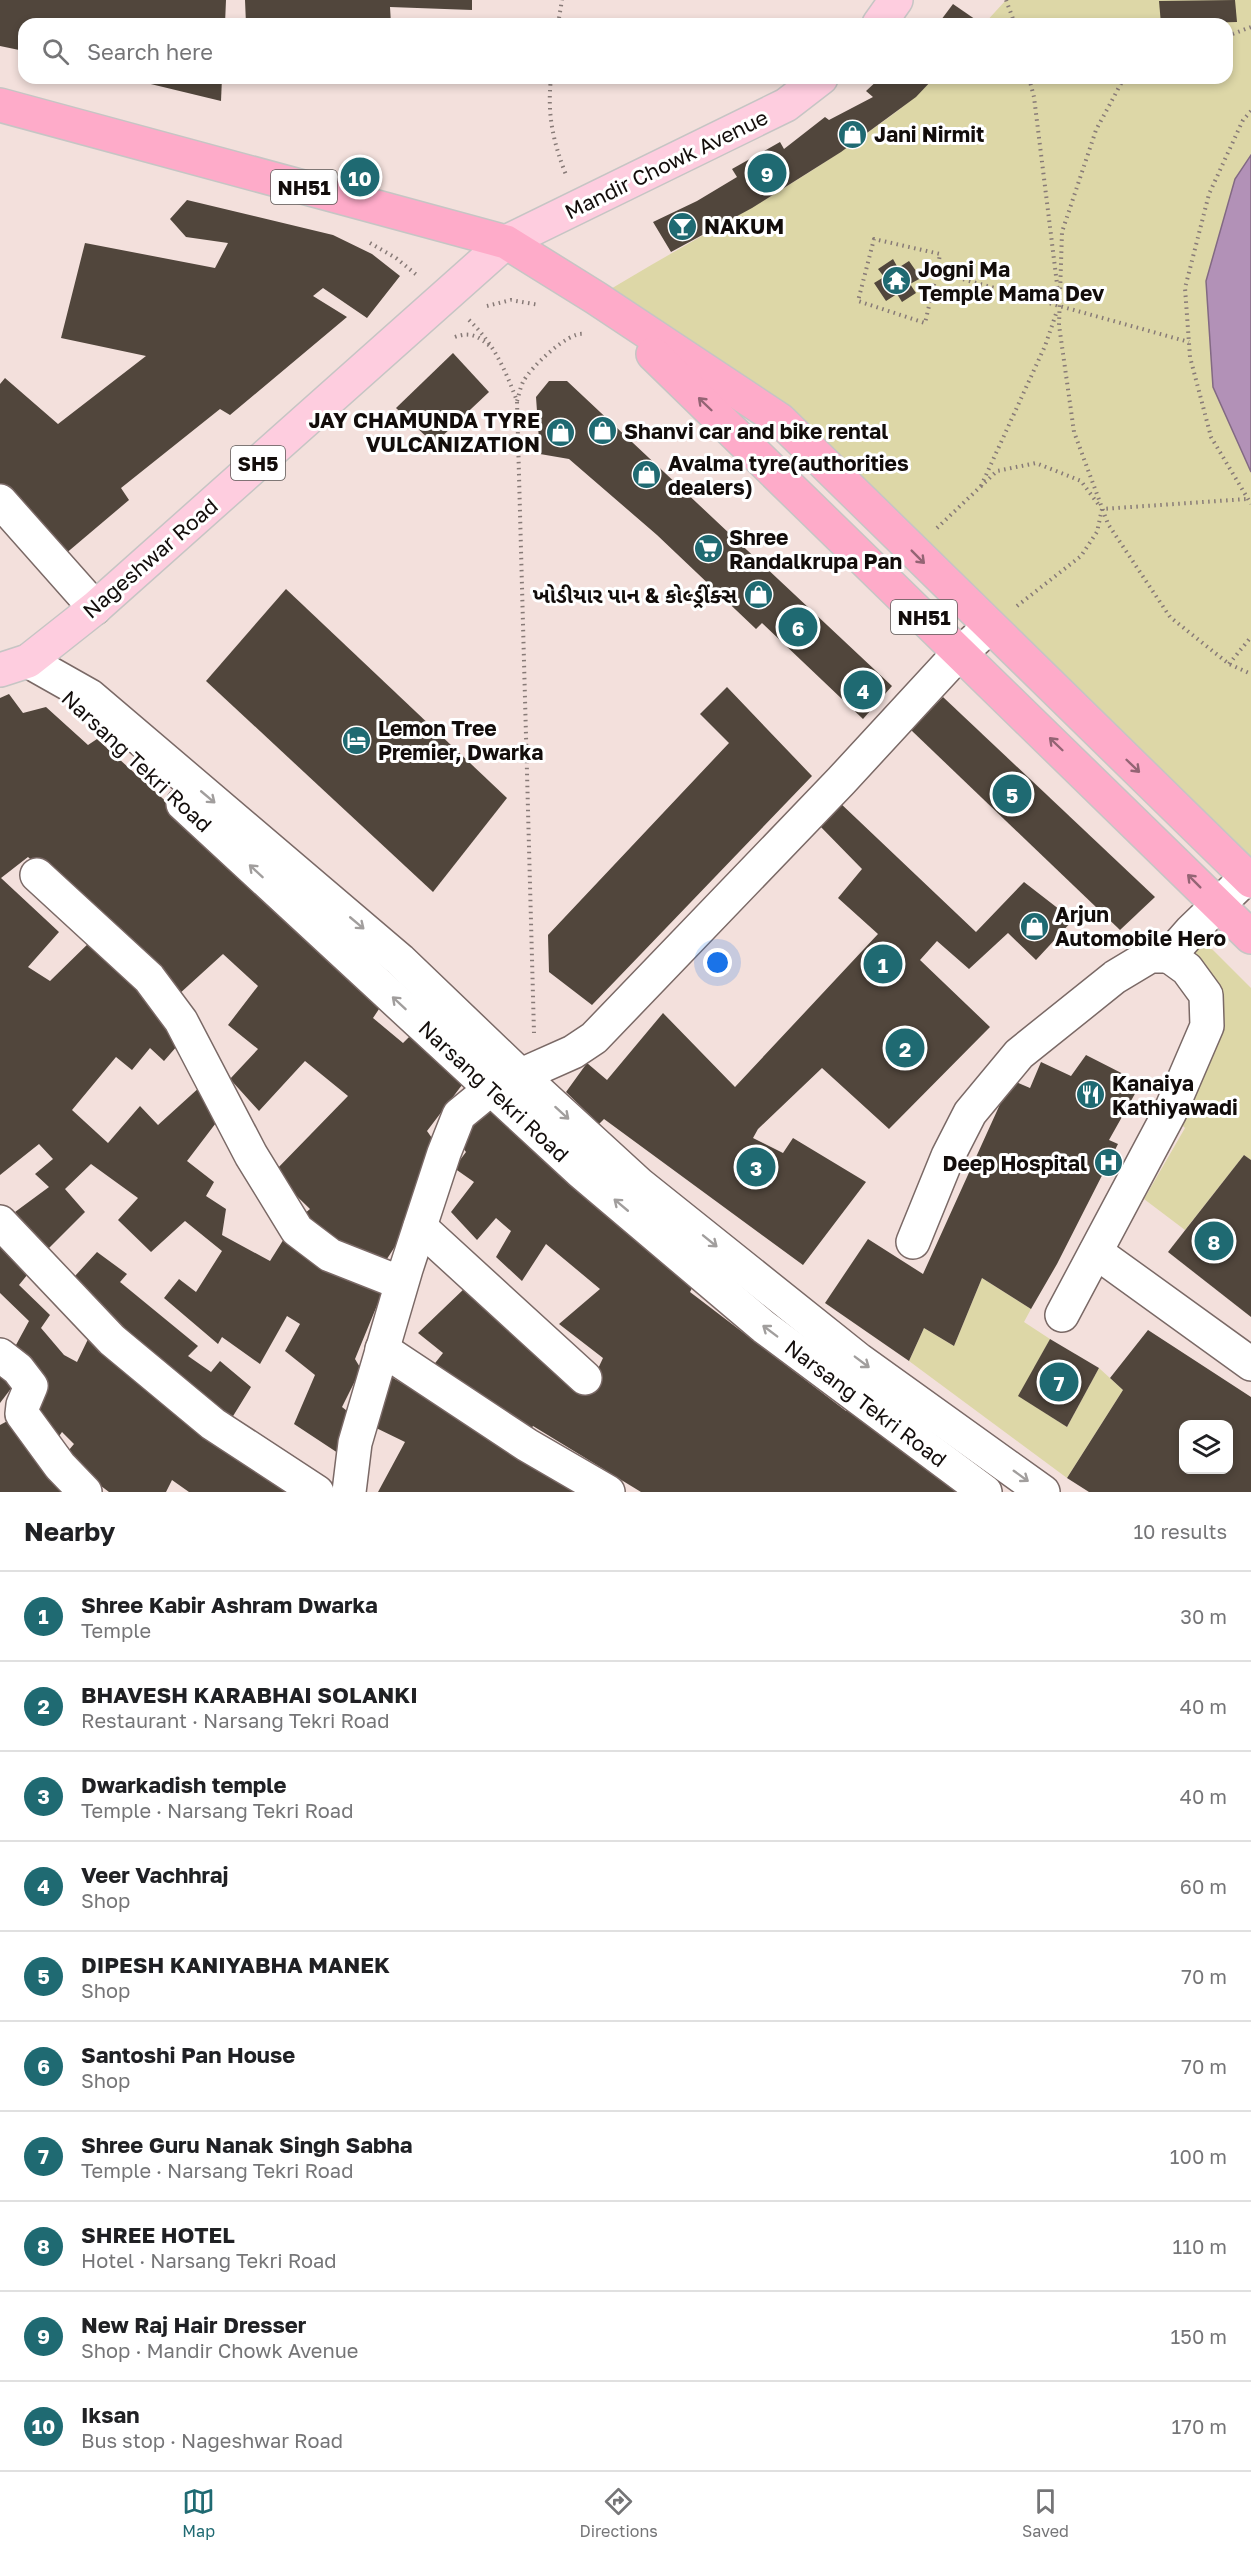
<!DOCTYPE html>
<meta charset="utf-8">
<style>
:root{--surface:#fff;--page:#f6f6f6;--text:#202124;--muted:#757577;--line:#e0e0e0;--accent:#1f6a72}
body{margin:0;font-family:"Golos Text","Noto Sans Gujarati",sans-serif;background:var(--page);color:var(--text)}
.controls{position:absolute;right:18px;bottom:18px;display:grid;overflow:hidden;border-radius:12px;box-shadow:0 3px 9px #0003}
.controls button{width:54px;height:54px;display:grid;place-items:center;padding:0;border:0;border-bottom:2px solid var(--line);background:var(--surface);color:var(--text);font:30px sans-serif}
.you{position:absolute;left:718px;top:963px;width:21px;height:21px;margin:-15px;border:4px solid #fff;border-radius:50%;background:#1a73e8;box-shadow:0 0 0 9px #1a73e833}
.badge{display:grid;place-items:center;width:39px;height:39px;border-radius:50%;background:var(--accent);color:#fff;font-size:20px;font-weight:700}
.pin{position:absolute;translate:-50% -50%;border:3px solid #fff;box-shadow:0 2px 6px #0006}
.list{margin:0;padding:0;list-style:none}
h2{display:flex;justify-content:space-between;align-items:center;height:78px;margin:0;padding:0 24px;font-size:26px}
h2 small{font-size:20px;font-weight:400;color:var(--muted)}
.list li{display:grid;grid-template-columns:39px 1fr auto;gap:18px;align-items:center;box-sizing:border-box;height:90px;padding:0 24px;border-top:2px solid var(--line)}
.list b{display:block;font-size:22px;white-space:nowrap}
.list p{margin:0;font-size:20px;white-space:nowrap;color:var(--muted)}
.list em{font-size:20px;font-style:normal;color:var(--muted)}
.icon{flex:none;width:33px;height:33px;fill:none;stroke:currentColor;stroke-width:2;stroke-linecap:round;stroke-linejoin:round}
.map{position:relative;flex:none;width:1251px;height:1492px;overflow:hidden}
.search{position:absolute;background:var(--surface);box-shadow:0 3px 9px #0003;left:18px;right:18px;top:18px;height:66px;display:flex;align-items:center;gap:15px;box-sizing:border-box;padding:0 21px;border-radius:18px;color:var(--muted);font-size:22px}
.sheet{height:978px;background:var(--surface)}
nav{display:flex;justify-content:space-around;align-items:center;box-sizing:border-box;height:84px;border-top:2px solid var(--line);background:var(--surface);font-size:16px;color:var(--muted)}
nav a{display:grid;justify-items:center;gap:3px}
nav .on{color:var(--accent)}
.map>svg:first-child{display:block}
.green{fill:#ddd7a7}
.water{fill:#b291b7;stroke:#826983;stroke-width:1.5}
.building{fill:#51463c;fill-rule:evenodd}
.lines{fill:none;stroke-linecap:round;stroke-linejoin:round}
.minor-casing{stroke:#7a6966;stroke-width:36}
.major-casing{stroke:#c6c5c4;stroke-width:36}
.highway-casing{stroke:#c6c5c4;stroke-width:36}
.path{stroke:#877a77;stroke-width:4;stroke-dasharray:1.5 4.5;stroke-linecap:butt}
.minor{stroke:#fff;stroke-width:33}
.major{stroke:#fecddf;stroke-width:33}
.highway{stroke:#feabc9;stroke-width:33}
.oneway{stroke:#946474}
.oneway2{stroke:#a19e9d}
.labels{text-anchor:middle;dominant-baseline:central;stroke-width:6;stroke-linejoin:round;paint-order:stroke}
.shield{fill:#fff;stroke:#5a5654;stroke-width:1.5}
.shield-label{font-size:20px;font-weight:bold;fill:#130d0b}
.poi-label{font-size:21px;font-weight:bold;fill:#130d0b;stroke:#fff;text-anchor:start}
.street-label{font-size:21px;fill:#130d0b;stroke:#fff}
</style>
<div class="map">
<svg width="1251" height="1492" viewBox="0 0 1251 1492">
<rect width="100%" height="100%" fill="#f3e0dc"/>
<g class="green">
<path d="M1006 0H1251V881L780 420 596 298C685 243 778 197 863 136 888 118 913 101 934 78H1227V24H984Z"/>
<path d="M1193 942 1212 949 1251 988V1160L1244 1155 1185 1230 1144 1199 1185 1128 1174 1117 1207 1026 1188 958Z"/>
<path d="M982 1278 1031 1309 1024 1322 1050 1339 1019 1396 1067 1427 1099 1368 1123 1390 1067 1478 909 1361 924 1328 954 1346Z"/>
</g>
<path class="water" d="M1251 155V472L1213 387 1206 281 1235 179Z"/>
<g class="building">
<path d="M0 0H226L225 24H24V51L0 46Z"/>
<path d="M245 0H472V10L390 7 391 24H246Z"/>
<path d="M1235 0 1237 22 1161 24 1159 1Z"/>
<path d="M953 4 982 24H938Z"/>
<path d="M222 78 221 101 130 79V78Z"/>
<path d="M880 78H934L916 97 841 152 752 208 671 252 653 222 697 201 737 177 732 169 780 142 784 149 825 117 829 120 873 97 866 91Z"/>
<path d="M187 200 333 235 372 254 400 276 367 318 323 288 313 296 347 317 230 415 220 409 121 488 129 500 64 555 0 487V384L5 378 58 424 146 356 61 338 85 243 215 268 228 243 186 237 170 219Z"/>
<path d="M893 259 898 268 909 261 921 278 910 284 916 293 902 302 897 294 886 301 874 283 884 277 878 269Z"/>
<path d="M453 353 489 392 434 444 396 408Z"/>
<path d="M549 381H567L892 686 863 719 762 623 756 629 657 535 569 459 540 454 536 397Z"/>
<path d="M286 589 507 798 433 892 206 681Z"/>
<path d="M727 687 812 776 592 1005 549 972 548 935 729 743 700 714Z"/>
<path d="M9 694 23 713 46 707 88 745 97 739 385 1000 373 1018 403 1043 415 1031 462 1085 427 1131 439 1148 418 1211 383 1265 360 1248 352 1254 304 1214 310 1209 273 1173 348 1096 305 1061 259 1111 230 1079 258 1049 228 1025 258 986 223 954 178 995 28 857 1 878 59 932 28 967 50 981 95 937 184 1038 164 1061 150 1048 132 1070 116 1057 72 1110 108 1143 140 1106 158 1125 201 1086 222 1115 187 1161 214 1182 206 1196 226 1209 222 1235 270 1261 287 1234 385 1286 355 1359 361 1369 342 1407 351 1414 341 1455 294 1424 315 1375 285 1351 300 1324 287 1316 260 1364 222 1337 218 1344 164 1298 179 1279 196 1292 222 1251 185 1221 151 1252 118 1220 138 1198 91 1164 65 1189 85 1212 47 1250 15 1212 49 1187 35 1174 53 1159 39 1144 0 1175V698Z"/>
<path d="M943 697 1155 897 1120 930 911 730Z"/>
<path d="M838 801 976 932 1024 882 1073 920 1036 960 1008 933 969 969 937 941 920 960 990 1027 889 1129 822 1068 758 1129 753 1138 783 1153 793 1138 866 1182 803 1265 604 1119 599 1124 566 1092 587 1063 607 1080 663 1013 735 1087 878 934 838 898 862 869 816 822Z"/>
<path d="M1086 1055 1141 1083 1109 1140 1118 1144 1057 1264 1031 1309 982 1278 954 1346 924 1328 909 1361 825 1303 868 1239 923 1274 1011 1080 1030 1088 1041 1062 1071 1076Z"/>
<path d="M489 1100 524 1140 592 1203 596 1198 654 1247 648 1251 694 1284 690 1292 846 1411 851 1407 970 1492H641L533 1426 528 1433 432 1367 443 1353 418 1333 466 1287 588 1390 603 1358 559 1324 600 1289 546 1244 522 1281 496 1257 511 1231 496 1218 477 1240 451 1212 474 1182 454 1168 466 1152 458 1141Z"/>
<path d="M1244 1155 1251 1160V1317L1168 1252Z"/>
<path d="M0 1233 32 1269 19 1285 50 1315 41 1328 64 1355 77 1362 90 1335 167 1399 166 1407 245 1452 296 1492H189L172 1480 166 1492H109L63 1457 74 1444 62 1432 53 1445 10 1356 29 1321 0 1293Z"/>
<path d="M97 1252 127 1274 120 1282 198 1346 188 1356 211 1372 220 1361 251 1387 230 1421 98 1308 75 1276Z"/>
<path d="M1148 1330 1251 1397V1492H1089L1067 1478 1123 1390 1110 1378ZM1184 1424H1228V1470H1184Z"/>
<path d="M1050 1339 1099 1368 1067 1427 1018 1396Z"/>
<path d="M0 1362 19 1378 0 1403Z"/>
<path d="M388 1375 405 1385 410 1376 538 1470 540 1462 578 1481 573 1492H378L405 1442 370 1425Z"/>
<path d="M13 1418 65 1488 61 1492H0V1425Z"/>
</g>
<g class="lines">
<defs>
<g id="minor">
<path d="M0 501 95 608"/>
<path d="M28 661 90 696 400 960 519 1074 639 1184 859 1360 1043 1492"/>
<path d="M183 804 581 1172 764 1327 985 1492"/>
<path d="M37 875 149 978 181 1021 251 1155 297 1230 330 1255 401 1283"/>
<path d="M0 1222 112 1340 213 1424 317 1492"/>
<path d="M420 1227 585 1378"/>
<path d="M913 1242 948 1156 970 1113 1019 1054 1115 977 1150 956H1169L1191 931 1247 877"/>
<path d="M1096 1252 1251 1364"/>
<path d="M1062 1315 1170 1112 1207 1026 1206 995 1187 969 1169 956"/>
<path d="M382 1349 527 1445 608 1492"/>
<path d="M0 1355 18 1369 31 1386 23 1405 22 1414 60 1466 85 1492"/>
<path d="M349 1492 355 1443 406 1269 444 1153 459 1115 492 1088 573 1052 594 1038 841 781 949 664 989 627"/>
</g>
<g id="major">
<path d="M879 24 896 0"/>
<path d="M0 670 28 661 95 608 506 242 786 105 821 78"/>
</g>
<g id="highway">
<path d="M0 105 506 242 596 298 780 420 1251 881"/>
<path d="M653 354 1251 937"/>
</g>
</defs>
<use href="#minor" class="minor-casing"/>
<use href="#major" class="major-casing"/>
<use href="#highway" class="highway-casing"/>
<g class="path">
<path d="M1006 0 1015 24"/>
<path d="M558 24 562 0"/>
<path d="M1227 36 1251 27"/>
<path d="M551 78C547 115 553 141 566 175"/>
<path d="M1029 78 1034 97 1058 292"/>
<path d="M1124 78 1096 130 1062 232 1059 325 1074 432 1108 524 1170 617 1229 664 1251 674"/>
<path d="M1251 111 1243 120 1209 194 1185 288 1190 357 1211 437 1251 504"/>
<path d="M370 243 396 258 418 276"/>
<path d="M937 272 925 323 858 301 874 239 940 254 937 272 1189 342"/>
<path d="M487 306 511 300 539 305"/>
<path d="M469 320C494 344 505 369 517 401L534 1033"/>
<path d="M455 337C471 331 479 337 491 347"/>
<path d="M517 401C519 395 520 388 523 382 530 368 568 331 584 334"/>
<path d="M981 486 1045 346 1057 311"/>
<path d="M937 528 997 471 1036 463 1081 481 1098 504"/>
<path d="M1017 606 1081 556 1097 532 1102 509 1247 499"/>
<path d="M1229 664 1251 637"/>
</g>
<use href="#minor" class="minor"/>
<use href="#major" class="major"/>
<use href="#highway" class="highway"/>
</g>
<defs><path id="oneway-shaft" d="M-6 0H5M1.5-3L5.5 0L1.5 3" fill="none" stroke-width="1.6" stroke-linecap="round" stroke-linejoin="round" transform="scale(1.5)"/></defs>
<g class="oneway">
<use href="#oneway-shaft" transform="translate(705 404) rotate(-136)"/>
<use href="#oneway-shaft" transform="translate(918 557) rotate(45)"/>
<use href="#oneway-shaft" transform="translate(1056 744) rotate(-136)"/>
<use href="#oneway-shaft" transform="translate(1133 766) rotate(44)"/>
<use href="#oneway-shaft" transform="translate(1194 881) rotate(-135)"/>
</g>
<g class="oneway2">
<use href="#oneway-shaft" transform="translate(208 797) rotate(40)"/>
<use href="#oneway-shaft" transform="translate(256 871) rotate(-137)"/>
<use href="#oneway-shaft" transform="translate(357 923) rotate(40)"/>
<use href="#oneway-shaft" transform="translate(399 1003) rotate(-137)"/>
<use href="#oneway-shaft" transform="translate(562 1113) rotate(42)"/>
<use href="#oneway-shaft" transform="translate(621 1205) rotate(-140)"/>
<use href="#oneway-shaft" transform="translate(710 1241) rotate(39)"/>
<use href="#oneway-shaft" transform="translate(770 1331) rotate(-143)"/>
<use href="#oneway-shaft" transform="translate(862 1362) rotate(37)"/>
<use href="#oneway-shaft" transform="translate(1021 1476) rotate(36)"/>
</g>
<defs>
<symbol id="shop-disc" viewBox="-11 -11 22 22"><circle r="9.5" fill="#1f6a72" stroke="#fff"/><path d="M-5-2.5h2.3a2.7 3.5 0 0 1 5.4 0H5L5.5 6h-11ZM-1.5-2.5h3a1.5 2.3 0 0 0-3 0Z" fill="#fff"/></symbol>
<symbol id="bar-disc" viewBox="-11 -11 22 22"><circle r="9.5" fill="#1f6a72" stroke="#fff"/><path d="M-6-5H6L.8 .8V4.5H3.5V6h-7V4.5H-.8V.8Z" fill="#fff"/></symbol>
<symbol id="temple-disc" viewBox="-11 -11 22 22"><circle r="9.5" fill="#1f6a72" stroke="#fff"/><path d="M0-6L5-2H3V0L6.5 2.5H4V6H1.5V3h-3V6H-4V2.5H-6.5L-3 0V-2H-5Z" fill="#fff"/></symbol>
<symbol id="supermarket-disc" viewBox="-11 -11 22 22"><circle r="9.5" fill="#1f6a72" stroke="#fff"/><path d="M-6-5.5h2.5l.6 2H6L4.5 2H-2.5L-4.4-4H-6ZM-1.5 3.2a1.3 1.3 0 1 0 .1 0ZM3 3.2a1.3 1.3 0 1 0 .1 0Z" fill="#fff"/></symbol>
<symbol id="hotel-disc" viewBox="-11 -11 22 22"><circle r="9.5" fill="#1f6a72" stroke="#fff"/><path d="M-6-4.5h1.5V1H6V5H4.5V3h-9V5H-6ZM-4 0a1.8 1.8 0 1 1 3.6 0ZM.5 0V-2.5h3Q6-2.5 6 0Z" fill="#fff"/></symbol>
<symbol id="restaurant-disc" viewBox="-11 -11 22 22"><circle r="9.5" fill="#1f6a72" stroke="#fff"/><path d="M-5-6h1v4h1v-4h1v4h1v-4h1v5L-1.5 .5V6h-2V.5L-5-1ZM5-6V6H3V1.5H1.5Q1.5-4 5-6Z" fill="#fff"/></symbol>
<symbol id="hospital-disc" viewBox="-11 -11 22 22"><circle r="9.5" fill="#1f6a72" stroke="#fff"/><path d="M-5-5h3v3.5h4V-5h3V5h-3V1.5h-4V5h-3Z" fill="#fff"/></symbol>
</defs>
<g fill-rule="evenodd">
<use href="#shop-disc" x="836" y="118" width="33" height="33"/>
<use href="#bar-disc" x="666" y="210" width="33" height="33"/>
<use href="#temple-disc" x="880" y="264" width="33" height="33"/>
<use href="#shop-disc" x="586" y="414" width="33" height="33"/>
<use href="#shop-disc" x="544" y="416" width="33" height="33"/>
<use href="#shop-disc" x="630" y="458" width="33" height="33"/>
<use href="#supermarket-disc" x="692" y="532" width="33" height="33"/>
<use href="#shop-disc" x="742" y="578" width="33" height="33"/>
<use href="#hotel-disc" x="340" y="724" width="33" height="33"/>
<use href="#shop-disc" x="1018" y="910" width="33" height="33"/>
<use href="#restaurant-disc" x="1074" y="1078" width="33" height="33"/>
<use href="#hospital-disc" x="1092" y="1146" width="33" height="33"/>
</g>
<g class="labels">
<g class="shield">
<rect x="271" y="170" width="66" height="34" rx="4.5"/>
<rect x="231" y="446" width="54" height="34" rx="4.5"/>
<rect x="891" y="600" width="66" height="34" rx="4.5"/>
</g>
<g class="shield-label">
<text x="304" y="187">NH51</text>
<text x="258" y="463">SH5</text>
<text x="924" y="617">NH51</text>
</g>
<g class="poi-label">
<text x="874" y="134">Jani Nirmit</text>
<text x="704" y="226">NAKUM</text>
<text x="918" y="269">Jogni Ma<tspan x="918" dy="24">Temple Mama Dev</tspan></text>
<text x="540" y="420" text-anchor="end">JAY CHAMUNDA TYRE<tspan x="540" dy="24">VULCANIZATION</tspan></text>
<text x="624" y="431">Shanvi car and bike rental</text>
<text x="668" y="463">Avalma tyre(authorities<tspan x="668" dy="24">dealers)</tspan></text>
<text x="729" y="537">Shree<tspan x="729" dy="24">Randalkrupa Pan</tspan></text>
<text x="737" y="595" text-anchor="end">ખોડીયાર પાન &amp; કોલ્ડ્રીંક્સ</text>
<text x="378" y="728">Lemon Tree<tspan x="378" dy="24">Premier, Dwarka</tspan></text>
<text x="1055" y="914">Arjun<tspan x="1055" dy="24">Automobile Hero</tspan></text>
<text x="1112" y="1083">Kanaiya<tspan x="1112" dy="24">Kathiyawadi</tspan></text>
<text x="1087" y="1163" text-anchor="end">Deep Hospital</text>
</g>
<g class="street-label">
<text transform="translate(666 164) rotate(-26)">Mandir Chowk Avenue</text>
<text transform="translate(150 558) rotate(-41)">Nageshwar Road</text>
<text transform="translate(137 761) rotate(43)">Narsang Tekri Road</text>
<text transform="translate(494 1091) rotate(43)">Narsang Tekri Road</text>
<text transform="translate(866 1403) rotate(37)">Narsang Tekri Road</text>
</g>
</g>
</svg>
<div class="controls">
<button><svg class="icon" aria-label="layers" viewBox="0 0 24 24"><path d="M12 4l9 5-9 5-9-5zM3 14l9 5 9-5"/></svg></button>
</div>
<div class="you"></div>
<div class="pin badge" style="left:883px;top:964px">1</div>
<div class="pin badge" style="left:905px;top:1048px">2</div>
<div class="pin badge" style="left:756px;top:1167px">3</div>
<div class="pin badge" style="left:863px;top:690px">4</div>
<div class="pin badge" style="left:1012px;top:794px">5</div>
<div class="pin badge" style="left:798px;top:627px">6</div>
<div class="pin badge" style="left:1059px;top:1382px">7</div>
<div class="pin badge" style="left:1214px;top:1241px">8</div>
<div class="pin badge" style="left:767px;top:173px">9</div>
<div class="pin badge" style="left:360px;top:177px">10</div>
<div class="search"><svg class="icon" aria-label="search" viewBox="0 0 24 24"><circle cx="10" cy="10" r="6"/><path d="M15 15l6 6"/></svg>Search here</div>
</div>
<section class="sheet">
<h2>Nearby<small>10 results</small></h2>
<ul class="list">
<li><span class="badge">1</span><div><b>Shree Kabir Ashram Dwarka</b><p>Temple</p></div><em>30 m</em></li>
<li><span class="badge">2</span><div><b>BHAVESH KARABHAI SOLANKI</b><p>Restaurant · Narsang Tekri Road</p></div><em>40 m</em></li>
<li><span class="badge">3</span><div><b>Dwarkadish temple</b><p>Temple · Narsang Tekri Road</p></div><em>40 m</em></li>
<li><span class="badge">4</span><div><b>Veer Vachhraj</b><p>Shop</p></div><em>60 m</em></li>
<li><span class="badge">5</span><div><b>DIPESH KANIYABHA MANEK</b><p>Shop</p></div><em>70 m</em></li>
<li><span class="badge">6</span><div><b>Santoshi Pan House</b><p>Shop</p></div><em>70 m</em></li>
<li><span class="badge">7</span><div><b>Shree Guru Nanak Singh Sabha</b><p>Temple · Narsang Tekri Road</p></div><em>100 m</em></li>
<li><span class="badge">8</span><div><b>SHREE HOTEL</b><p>Hotel · Narsang Tekri Road</p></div><em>110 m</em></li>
<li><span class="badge">9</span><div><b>New Raj Hair Dresser</b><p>Shop · Mandir Chowk Avenue</p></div><em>150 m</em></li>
<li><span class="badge">10</span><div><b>Iksan</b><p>Bus stop · Nageshwar Road</p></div><em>170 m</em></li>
</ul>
</section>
<nav>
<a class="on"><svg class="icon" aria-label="map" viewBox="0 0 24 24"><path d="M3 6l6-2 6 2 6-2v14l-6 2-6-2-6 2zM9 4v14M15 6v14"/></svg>Map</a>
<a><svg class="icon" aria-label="directions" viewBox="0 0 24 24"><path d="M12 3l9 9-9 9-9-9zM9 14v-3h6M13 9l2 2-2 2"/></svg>Directions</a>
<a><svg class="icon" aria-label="saved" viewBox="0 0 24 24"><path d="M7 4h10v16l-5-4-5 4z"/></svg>Saved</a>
</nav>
